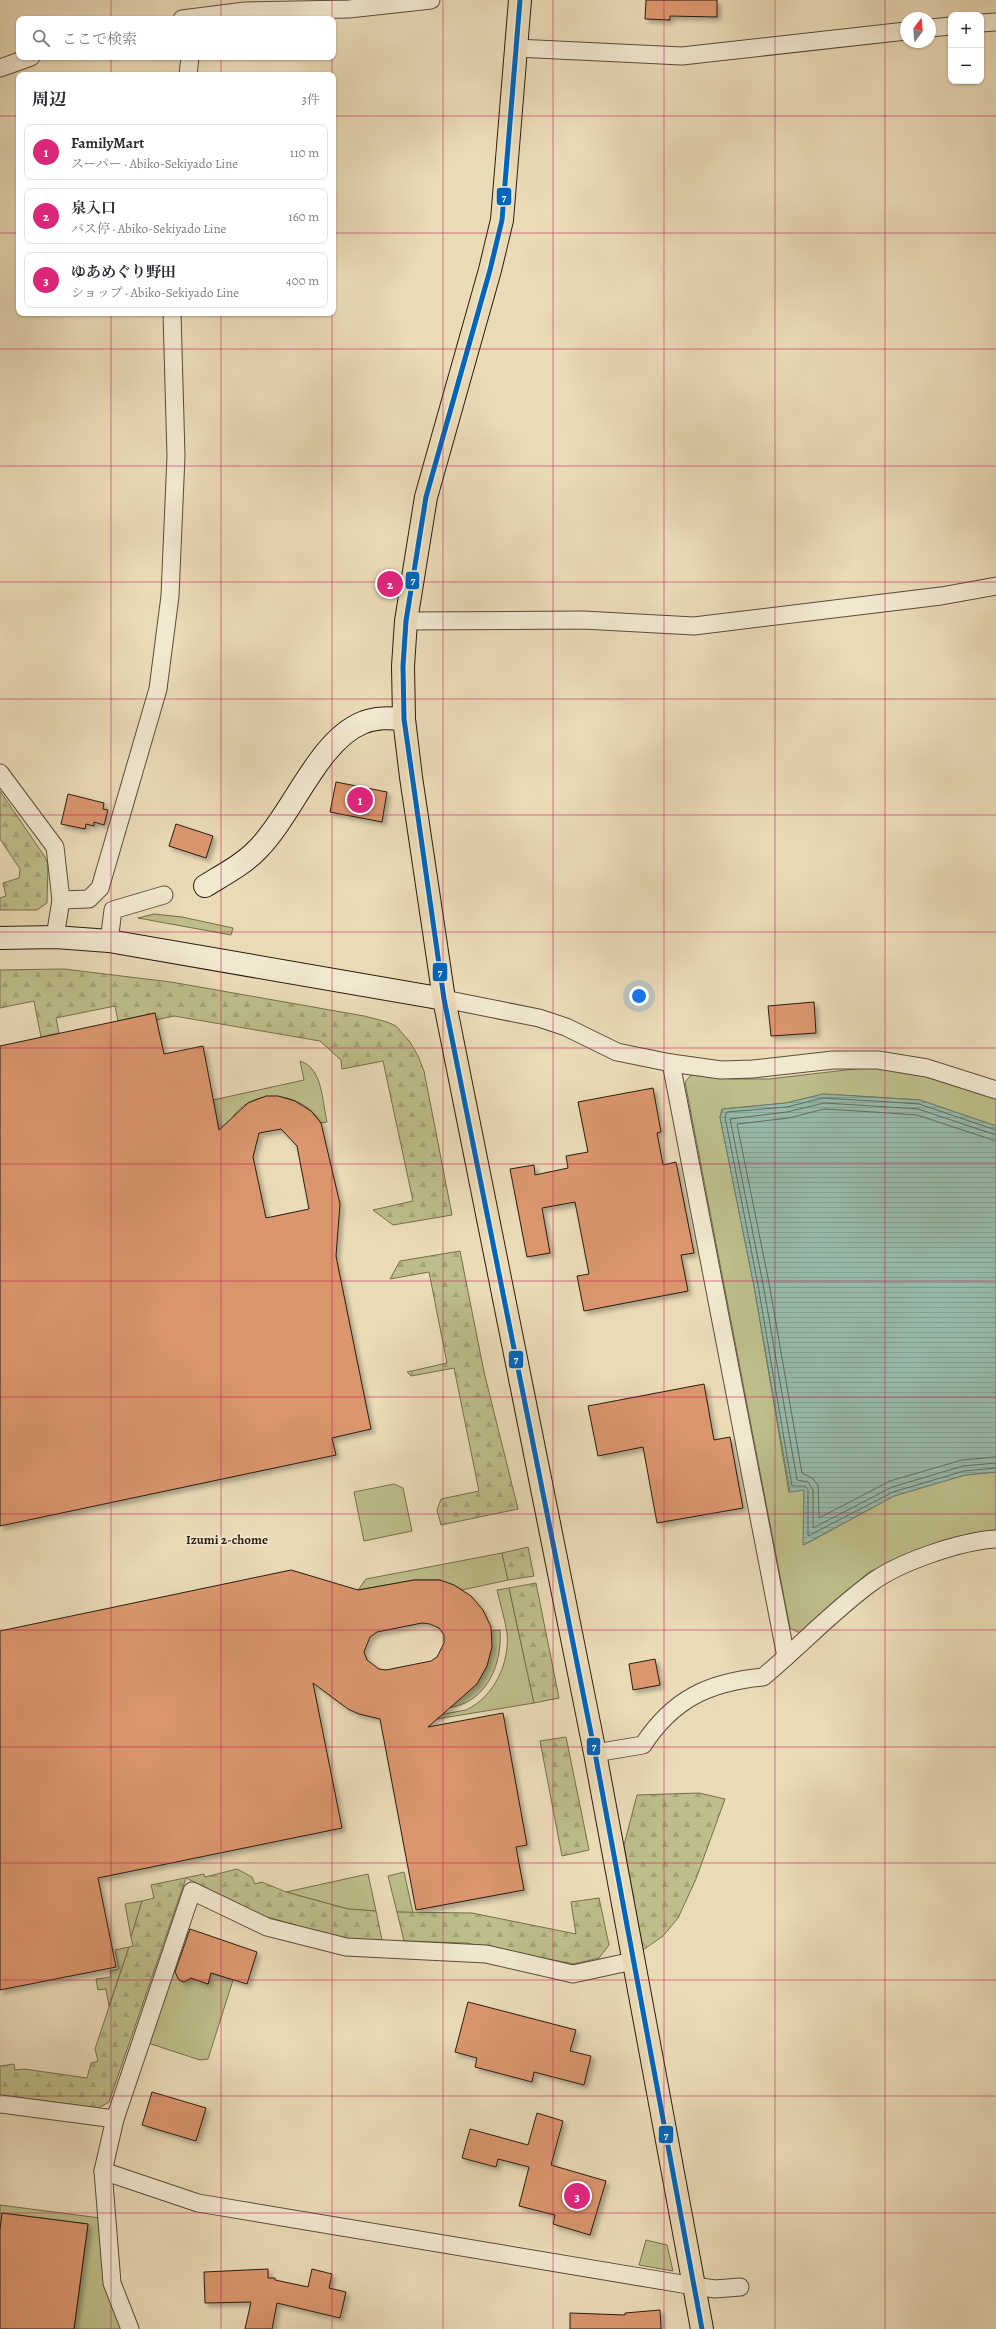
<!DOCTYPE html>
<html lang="ja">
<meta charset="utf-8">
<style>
:root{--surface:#fff;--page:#f2f2f3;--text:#2b2b33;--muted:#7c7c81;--line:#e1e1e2;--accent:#db2777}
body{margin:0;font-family:Alegreya,"Noto Serif JP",serif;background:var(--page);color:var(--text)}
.controls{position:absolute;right:12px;top:12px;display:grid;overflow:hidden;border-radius:8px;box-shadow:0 1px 3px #0004}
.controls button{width:36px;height:36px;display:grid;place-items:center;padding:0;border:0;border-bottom:1px solid var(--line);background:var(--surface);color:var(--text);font:20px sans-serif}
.compass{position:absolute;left:900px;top:12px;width:36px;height:36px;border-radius:50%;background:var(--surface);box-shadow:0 1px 3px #0004;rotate:16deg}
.you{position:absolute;left:639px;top:996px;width:14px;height:14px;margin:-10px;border:3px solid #fff;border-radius:50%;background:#1a73e8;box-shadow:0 0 0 6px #1a73e833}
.badge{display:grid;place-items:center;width:26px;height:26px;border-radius:50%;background:var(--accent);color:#fff;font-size:13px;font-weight:700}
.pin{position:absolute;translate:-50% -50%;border:2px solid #fff;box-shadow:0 1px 4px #0006}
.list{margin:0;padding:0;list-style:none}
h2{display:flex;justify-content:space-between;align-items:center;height:52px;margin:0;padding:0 16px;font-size:17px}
h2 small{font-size:13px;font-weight:400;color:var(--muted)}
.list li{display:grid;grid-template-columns:26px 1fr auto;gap:12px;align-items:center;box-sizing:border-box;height:56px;margin:0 8px 8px;padding:0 8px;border:1px solid var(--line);border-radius:8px}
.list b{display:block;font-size:15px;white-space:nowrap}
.list p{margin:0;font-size:13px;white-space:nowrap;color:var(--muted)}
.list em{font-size:13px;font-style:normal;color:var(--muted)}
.icon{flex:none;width:22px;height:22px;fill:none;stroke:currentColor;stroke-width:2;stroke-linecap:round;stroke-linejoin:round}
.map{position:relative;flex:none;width:996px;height:2329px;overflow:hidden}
.search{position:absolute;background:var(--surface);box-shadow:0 1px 3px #0004;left:16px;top:16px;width:320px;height:44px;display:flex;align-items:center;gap:10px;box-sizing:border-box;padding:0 14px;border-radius:8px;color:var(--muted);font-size:15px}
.panel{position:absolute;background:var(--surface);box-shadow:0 1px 3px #0004;left:16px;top:72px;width:320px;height:244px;border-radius:8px}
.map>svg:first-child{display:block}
.grass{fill:#bdbe8a;stroke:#746e4d}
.forest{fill:url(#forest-firs);stroke:#746e4d}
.water{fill:url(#water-rules);stroke:#6c7c6d}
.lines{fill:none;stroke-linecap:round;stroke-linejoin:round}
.shore{stroke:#616c5e;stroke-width:1}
.building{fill:#db966e;stroke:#2a1d10;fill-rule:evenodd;filter:url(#shadow)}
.street-casing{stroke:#5a4c3a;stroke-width:19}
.secondary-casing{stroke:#2a1d10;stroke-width:24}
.primary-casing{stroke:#2a1d10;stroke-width:24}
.street{stroke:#f1e8d0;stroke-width:17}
.secondary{stroke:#f1e8d0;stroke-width:22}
.primary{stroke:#eadbb7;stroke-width:22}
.bus-1-casing{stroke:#f1e8d0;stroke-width:8}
.bus-1{stroke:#0065bd;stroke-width:5}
.grid{fill:none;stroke:#c2185b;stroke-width:1;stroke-opacity:0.55}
.labels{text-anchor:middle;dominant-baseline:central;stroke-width:3.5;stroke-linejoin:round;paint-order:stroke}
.neighbourhood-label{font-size:13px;font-weight:bold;fill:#2a1d10;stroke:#f1e8d0}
.line-badge{stroke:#f1e8d0;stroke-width:1.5}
.badge-label{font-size:11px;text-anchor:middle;font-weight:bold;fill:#fff}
</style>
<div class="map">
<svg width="996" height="2329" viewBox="0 0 996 2329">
<defs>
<pattern id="forest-firs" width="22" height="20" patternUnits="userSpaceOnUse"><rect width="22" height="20" fill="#bdbe8a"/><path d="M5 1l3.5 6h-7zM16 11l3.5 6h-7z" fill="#a3a376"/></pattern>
<pattern id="water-rules" width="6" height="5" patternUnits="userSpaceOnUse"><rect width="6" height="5" fill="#98bbab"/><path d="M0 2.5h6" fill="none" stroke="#83a092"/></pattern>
<filter id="shadow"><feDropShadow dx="3.5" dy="3.5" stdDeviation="2" flood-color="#0004"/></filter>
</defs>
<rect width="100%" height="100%" fill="#eadbb7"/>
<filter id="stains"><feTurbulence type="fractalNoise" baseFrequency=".005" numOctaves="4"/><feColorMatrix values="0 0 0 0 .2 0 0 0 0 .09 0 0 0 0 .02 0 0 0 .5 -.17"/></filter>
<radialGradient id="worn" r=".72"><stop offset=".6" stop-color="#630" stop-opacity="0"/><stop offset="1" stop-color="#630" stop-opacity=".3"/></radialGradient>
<g class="grass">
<path d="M154 914 182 917 233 928 231 935 138 918Z"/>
<path d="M300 1061C323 1068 322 1101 327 1122L321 1123C303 1093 258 1086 235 1114 228 1123 225 1135 222 1145L213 1100 304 1080Z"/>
<path d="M880 1066 923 1073 996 1098V1126L920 1100 874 1097 823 1094 786 1103 722 1109 720 1117 754 1286 789 1492 804 1490V1545L894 1496 965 1475 996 1472V1531L975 1533 923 1549 869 1572 800 1633 790 1628 685 1082 691 1075 731 1079H769Z"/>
<path d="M394 1484 403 1488 412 1531 364 1541 354 1492Z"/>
<path d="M502 1553 508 1580 462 1590 440 1580H414L358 1590 366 1579Z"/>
<path d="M509 1588 534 1703 382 1728 384 1725 466 1710C494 1697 510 1663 507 1633 505 1619 500 1604 497 1590Z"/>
<path d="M500 1630C502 1658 492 1690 465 1703 449 1710 411 1715 392 1719 446 1705 493 1699 491 1631Z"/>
<path d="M404 1872 413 1913 397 1912 388 1876Z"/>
<path d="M368 1874 376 1911 348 1909 286 1892Z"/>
<path d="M142 1901 131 1937 125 1904Z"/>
<path d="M129 1947 109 2006 106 1989 98 1990 96 1979 111 1977 110 1971 119 1969 115 1950Z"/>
<path d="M173 1971 175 1972 179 1980 184 1981 190 1977 208 1984 211 1973 233 1980 208 2059 200 2060 148 2043Z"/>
<path d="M0 2205 100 2218 122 2329H74L88 2224 2 2213 0 2230Z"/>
<path d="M646 2240 667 2245 673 2271 639 2265Z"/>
</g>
<g class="forest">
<path d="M0 791 45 857 48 864 47 903 37 910H0V898L6 896 3 883 19 878 20 869 0 839Z"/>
<path d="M64 969 171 982 364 1016 387 1022 396 1026 410 1042 418 1056 424 1071 452 1215 393 1225 373 1210 413 1201 383 1061 342 1069 341 1060 320 1041 174 1016 156 1020 155 1013 118 1021 115 1006 56 1018 59 1033 41 1037 34 1001 0 1008V970Z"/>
<path d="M460 1251 484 1372 518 1509 441 1525 437 1510 441 1499 479 1491 454 1368 411 1376 407 1372 447 1363 429 1272 390 1279 400 1261Z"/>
<path d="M528 1547 534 1576 508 1580 502 1553Z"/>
<path d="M536 1583 559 1698 534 1703 509 1588Z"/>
<path d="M566 1737 589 1850 562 1856 540 1741Z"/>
<path d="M699 1793 725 1799 696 1879 678 1918 663 1936 643 1950 624 1845 637 1795Z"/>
<path d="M237 1869 252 1877 255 1884 262 1882 286 1892 348 1909 376 1911 382 1940H347L264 1916 186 1878 109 2102 98 2108 0 2095V2066L14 2064 15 2070 24 2069 87 2078 91 2063 98 2061 95 2049 129 1947 133 1946 131 1937 142 1901 154 1898 151 1885 204 1874 205 1877Z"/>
<path d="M599 1898 609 1945 599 1958 574 1964 466 1943 404 1941 397 1912 472 1913 576 1934 571 1902Z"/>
</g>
<path class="water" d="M823 1094 920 1100 996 1126V1472L965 1475 894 1496 803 1545 804 1490 790 1492 754 1286 720 1117 723 1109 786 1103Z"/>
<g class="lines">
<g class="shore">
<path d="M996 1130 919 1104 874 1101 823 1098 787 1107 727 1112 725 1117 758 1285 792 1486H805L808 1490V1536L893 1492 964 1471 996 1468"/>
<path d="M996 1135 918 1109 873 1106 824 1103 787 1112 730 1119 763 1284 797 1480 808 1482 813 1490V1528L892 1487 963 1466 996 1463"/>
<path d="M996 1141 917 1115 873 1112 824 1109 789 1118 737 1124 769 1283 802 1473 812 1478 818 1485 819 1518 890 1481 962 1460 996 1457"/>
</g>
</g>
<g class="building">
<path d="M646 0H717V17L670 16V20L645 19Z"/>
<path d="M336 782 387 792 382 822 330 812Z"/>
<path d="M68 794 104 803 103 809 108 810 104 825 94 822V826L86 824 85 829 61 824Z"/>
<path d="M176 824 213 836 206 858 169 846Z"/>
<path d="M814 1002 816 1033 771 1036 768 1006Z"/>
<path d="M155 1013 164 1054 203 1046 219 1130 248 1103 266 1096H278L295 1101 311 1111 321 1123 340 1204 336 1256 371 1429 332 1438 336 1455 0 1526V1046ZM281 1129 297 1146 309 1209 266 1218 253 1157 259 1133Z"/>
<path d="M653 1088 661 1132 657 1133 663 1165 676 1162 694 1253 681 1255 688 1291 584 1311 577 1276 589 1274 575 1202 542 1208 550 1253 527 1257 510 1169 534 1165 535 1175 568 1168 566 1156 588 1152 578 1102Z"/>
<path d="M704 1384 714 1440 730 1437 743 1508 657 1523 643 1447 598 1456 588 1406Z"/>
<path d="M291 1570 358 1590 414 1580H440L454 1585 471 1596 483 1610 491 1627 492 1647 487 1666 477 1684 428 1727 503 1713 527 1845 516 1847 524 1890 416 1910 380 1719 359 1714 348 1709 313 1683 342 1828 98 1878 116 1967 0 1990V1631ZM422 1623 430 1624 439 1628 444 1635V1643L437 1657 431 1661 386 1670 379 1669 367 1660 364 1652 370 1637 377 1632Z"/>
<path d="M655 1659 660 1685 633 1690 629 1664Z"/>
<path d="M190 1929 257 1952 247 1984 211 1973 208 1984 191 1978 184 1982 179 1980 175 1972Z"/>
<path d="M468 2002 576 2030 570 2051 591 2056 584 2085 534 2072 532 2082 475 2067 477 2058 455 2052Z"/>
<path d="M152 2092 206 2108 196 2141 142 2125Z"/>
<path d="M537 2113 563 2121 551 2165 606 2181 590 2235 553 2224 555 2215 519 2206 529 2167 498 2159 496 2167 462 2158 470 2129 528 2145Z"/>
<path d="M2 2213 88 2224 74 2329H0V2230Z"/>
<path d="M268 2269V2278H275V2280L308 2287 312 2269 332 2274 329 2288 346 2292 340 2318 277 2303 272 2329H245L251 2302 205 2303 204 2272Z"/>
<path d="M660 2310 661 2329H570V2313L625 2315V2313Z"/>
</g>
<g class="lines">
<defs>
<g id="street">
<path d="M182 19 245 11 349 9 431 0"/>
<path d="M981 23 996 22"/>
<path d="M930 28 951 26"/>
<path d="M516 48 682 56 906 31"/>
<path d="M0 68 31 57"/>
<path d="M188 75 190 57"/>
<path d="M406 621 583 620 694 626 941 596 996 586"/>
<path d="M0 773 55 847 61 900 55 937"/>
<path d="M61 900 89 899 100 888 158 689 170 596 176 456 172 313"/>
<path d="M109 941 113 910 164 895"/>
<path d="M444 999 539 1018 566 1027 617 1052 671 1063 721 1070 753 1069 833 1060H878L927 1068 996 1090"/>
<path d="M671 1063 786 1657"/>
<path d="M595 1753 643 1745C673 1699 709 1682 763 1677 799 1647 834 1610 871 1583 899 1562 961 1541 996 1539"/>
<path d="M0 2104 115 2119"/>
<path d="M103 2171 198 2203 694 2286 715 2289 740 2287"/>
<path d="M130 2329 112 2283 103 2171 115 2119 192 1891 267 1927 346 1947 486 1954 573 1974 633 1961"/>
</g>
<g id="secondary">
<path d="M205 886C223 875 244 864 258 849 292 815 318 741 362 723 376 717 390 718 404 719"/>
<path d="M0 938 55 937 109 941 444 999"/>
</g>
<path id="primary" d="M520 0 502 220 490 270 426 497 406 621 403 666 404 719 411 777 444 999 595 1753 702 2329"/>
</defs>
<use href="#street" class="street-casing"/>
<use href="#secondary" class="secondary-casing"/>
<use href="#primary" class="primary-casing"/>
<use href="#street" class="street"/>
<use href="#secondary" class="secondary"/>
<use href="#primary" class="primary"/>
<defs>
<path id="bus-1" d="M520 0 502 220 490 270 426 497 406 621 403 666 404 719 444 999 595 1753 702 2329"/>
</defs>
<use href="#bus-1" class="bus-1-casing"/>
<use href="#bus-1" class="bus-1"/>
</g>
<path class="grid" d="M111 0V19M221 0V19M332 0V19M443 0V2329M553 0V2329M664 0V2329M775 0V2329M885 0V2329M111 57V75M221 57V75M332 57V75M0 116H19M333 116H996M0 233H19M333 233H996M111 313V2329M221 313V2329M332 313V2329M0 349H996M0 466H996M0 582H996M0 699H996M0 815H996M0 932H996M0 1048H996M0 1164H996M0 1281H996M0 1397H996M0 1514H996M0 1630H996M0 1747H996M0 1863H996M0 1980H996M0 2096H996M0 2213H996"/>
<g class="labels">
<g class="neighbourhood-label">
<text x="227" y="1539">Izumi 2-chome</text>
</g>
</g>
<g class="line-badge">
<rect x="496" y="187" width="16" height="19" rx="4" fill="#0065bd"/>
<rect x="405" y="571" width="15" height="19" rx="4" fill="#0065bd"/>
<rect x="432" y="962" width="16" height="20" rx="4" fill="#0065bd"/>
<rect x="508" y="1350" width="16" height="19" rx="4" fill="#0065bd"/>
<rect x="586" y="1737" width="15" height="19" rx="4" fill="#0065bd"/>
<rect x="658" y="2125" width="16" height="19" rx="4" fill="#0065bd"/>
</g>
<g class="badge-label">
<text x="504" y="201">7</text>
<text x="413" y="584">7</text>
<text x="440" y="976">7</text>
<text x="516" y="1363">7</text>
<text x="594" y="1750">7</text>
<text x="666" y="2139">7</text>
</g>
<rect width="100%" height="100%" filter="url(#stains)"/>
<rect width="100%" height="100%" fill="url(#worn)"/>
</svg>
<div class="controls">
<button>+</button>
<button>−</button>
</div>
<svg class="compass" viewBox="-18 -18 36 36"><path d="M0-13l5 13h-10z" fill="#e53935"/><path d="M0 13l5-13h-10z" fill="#7c7c81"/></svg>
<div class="you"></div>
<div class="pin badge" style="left:360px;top:800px">1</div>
<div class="pin badge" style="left:390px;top:584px">2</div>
<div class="pin badge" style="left:577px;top:2196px">3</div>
<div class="search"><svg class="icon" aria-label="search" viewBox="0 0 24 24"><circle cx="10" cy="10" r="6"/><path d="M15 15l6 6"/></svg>ここで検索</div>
<section class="panel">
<h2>周辺<small>3件</small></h2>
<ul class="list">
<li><span class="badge">1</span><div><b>FamilyMart</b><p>スーパー · Abiko-Sekiyado Line</p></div><em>110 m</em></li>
<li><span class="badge">2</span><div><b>泉入口</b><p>バス停 · Abiko-Sekiyado Line</p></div><em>160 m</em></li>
<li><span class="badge">3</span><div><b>ゆあめぐり野田</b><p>ショップ · Abiko-Sekiyado Line</p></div><em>400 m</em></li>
</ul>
</section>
</div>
